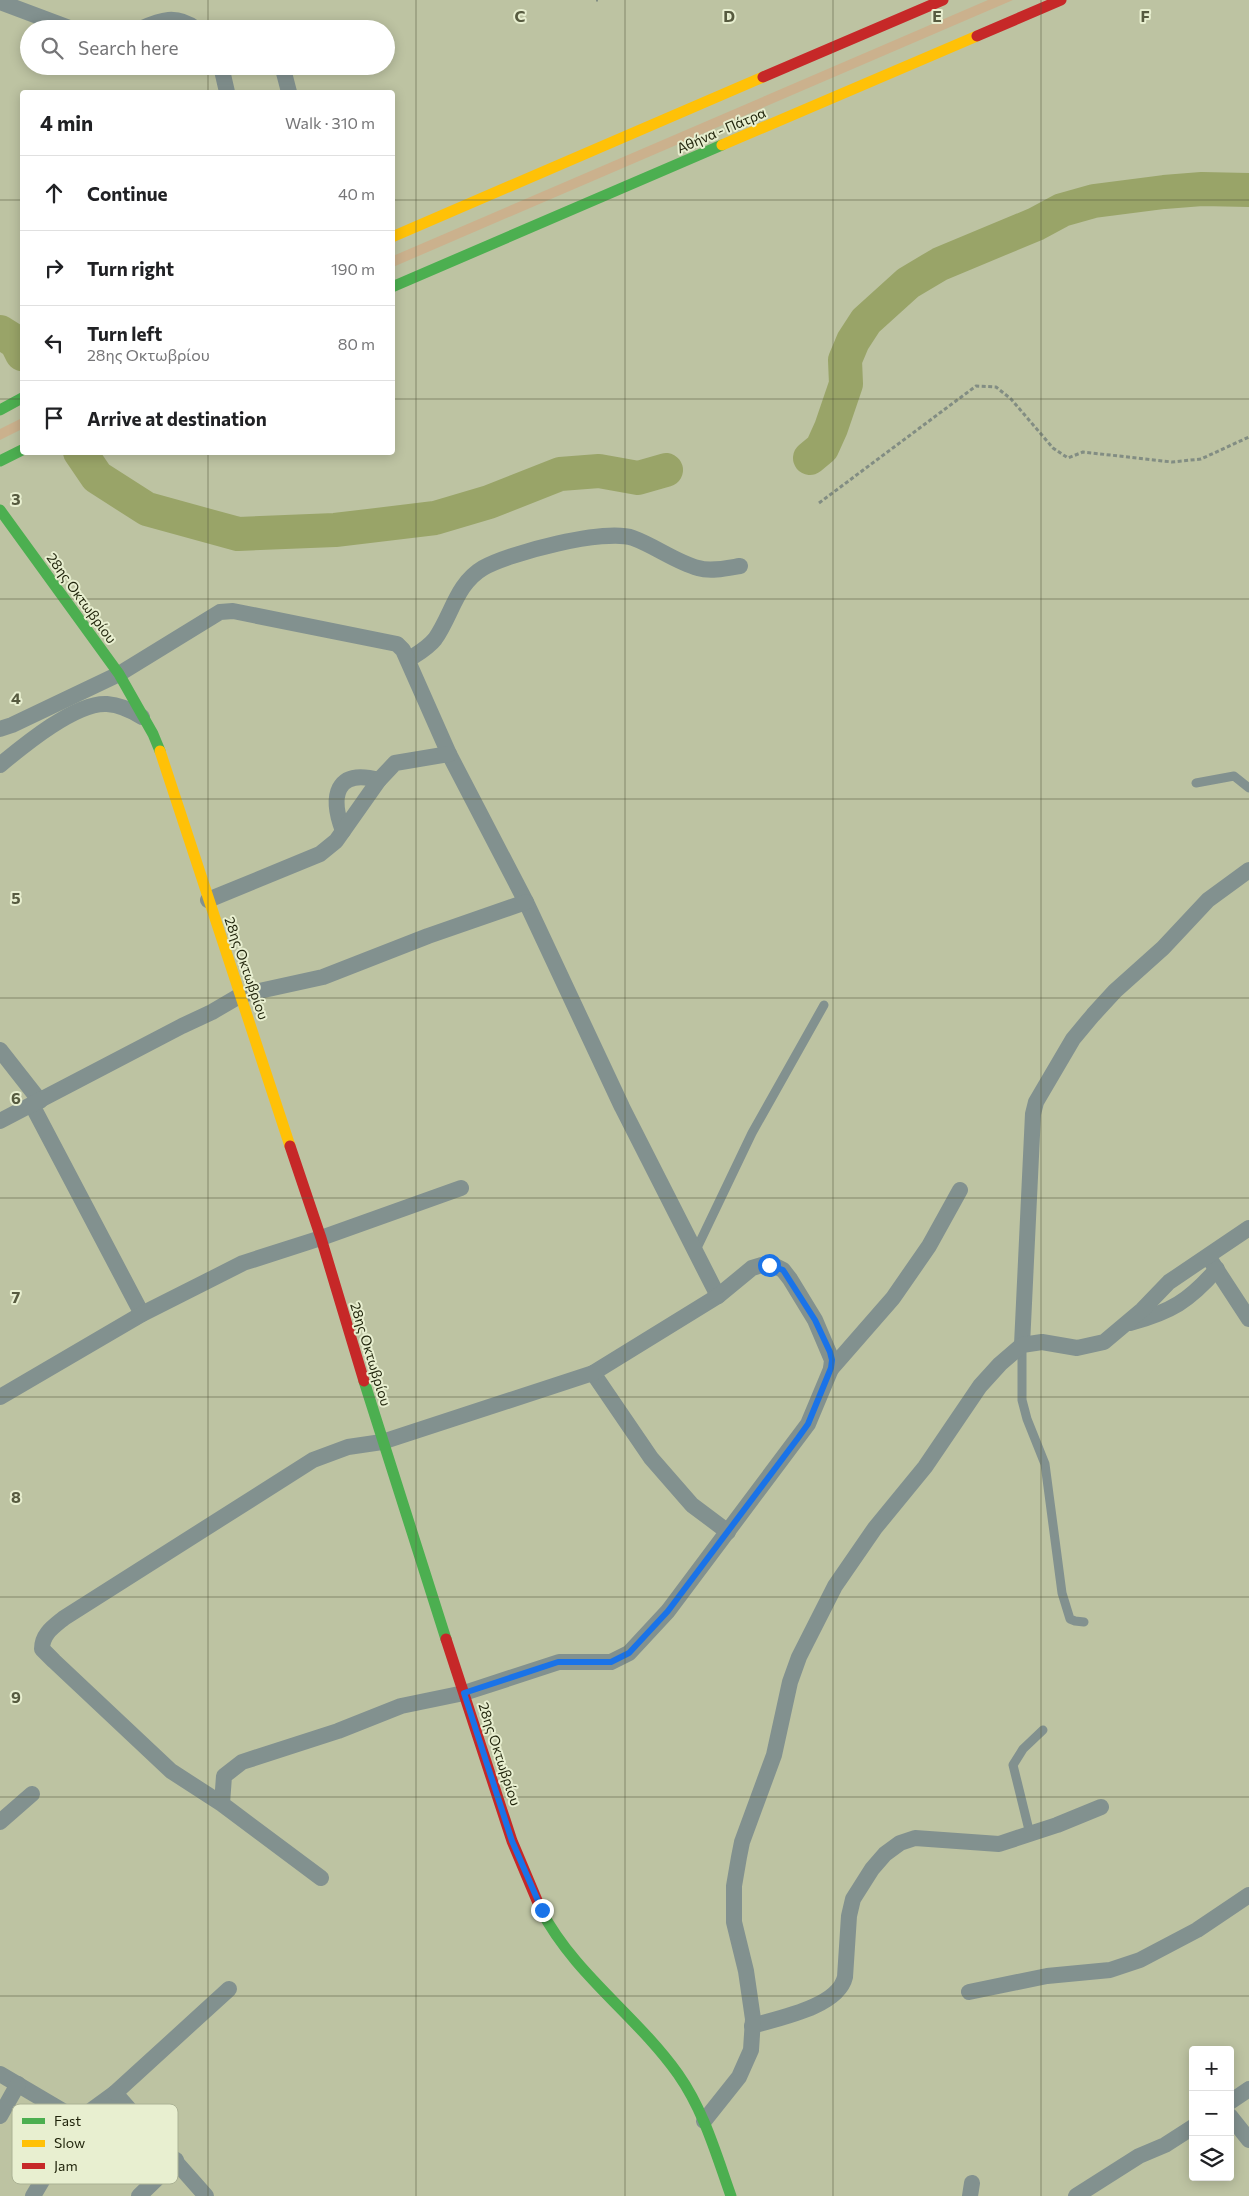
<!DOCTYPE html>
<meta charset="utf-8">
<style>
:root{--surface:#fff;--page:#f6f6f6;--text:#202124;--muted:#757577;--line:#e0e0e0}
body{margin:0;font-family:Commissioner,sans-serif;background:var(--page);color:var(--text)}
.controls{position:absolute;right:15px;bottom:15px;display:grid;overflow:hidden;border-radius:5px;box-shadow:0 2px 12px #0003}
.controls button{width:45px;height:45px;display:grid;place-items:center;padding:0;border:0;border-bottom:1px solid var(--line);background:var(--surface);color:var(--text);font:25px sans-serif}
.stop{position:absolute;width:15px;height:15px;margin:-11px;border:4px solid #1a73e8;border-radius:50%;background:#fff}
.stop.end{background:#1a73e8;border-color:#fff;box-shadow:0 1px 5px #0008}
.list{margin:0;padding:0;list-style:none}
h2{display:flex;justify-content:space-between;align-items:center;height:65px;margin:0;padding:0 20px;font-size:21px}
h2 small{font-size:16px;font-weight:400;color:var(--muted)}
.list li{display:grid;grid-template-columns:32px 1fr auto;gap:15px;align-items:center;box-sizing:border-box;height:75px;padding:0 20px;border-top:1px solid var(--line)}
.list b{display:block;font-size:19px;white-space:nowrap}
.list p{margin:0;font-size:16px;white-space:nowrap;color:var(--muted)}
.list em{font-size:16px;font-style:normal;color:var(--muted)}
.icon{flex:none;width:28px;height:28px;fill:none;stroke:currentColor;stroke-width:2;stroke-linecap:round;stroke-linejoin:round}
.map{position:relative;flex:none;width:1249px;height:2196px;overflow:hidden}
.search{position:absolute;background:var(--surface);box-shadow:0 2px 12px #0003;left:20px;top:20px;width:375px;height:55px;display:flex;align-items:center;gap:12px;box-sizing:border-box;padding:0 18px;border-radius:28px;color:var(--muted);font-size:19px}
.panel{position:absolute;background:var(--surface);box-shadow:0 2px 12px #0003;left:20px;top:90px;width:375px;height:365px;border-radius:5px}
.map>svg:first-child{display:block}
.green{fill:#cbb18d}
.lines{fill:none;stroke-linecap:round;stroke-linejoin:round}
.river{stroke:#99a468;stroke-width:34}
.path{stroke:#828d83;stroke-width:3;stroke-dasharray:4 2.5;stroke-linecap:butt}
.lane{stroke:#82918f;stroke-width:9}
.street{stroke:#82918f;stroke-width:16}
.fast{stroke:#4caf50;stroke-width:11}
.slow{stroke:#ffc107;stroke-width:11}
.jam{stroke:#c62828;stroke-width:11}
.route{stroke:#1a73e8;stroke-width:6}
.grid{fill:none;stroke:#565a3f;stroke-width:1;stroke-opacity:0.55}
.labels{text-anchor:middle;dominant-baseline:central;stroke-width:4;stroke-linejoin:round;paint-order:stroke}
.street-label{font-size:14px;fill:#1e2209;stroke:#e8efd0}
.key{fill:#e8efd0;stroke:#abb294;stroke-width:1}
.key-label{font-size:14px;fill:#1e2209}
.grid-label{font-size:16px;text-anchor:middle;font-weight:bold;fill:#565a3f;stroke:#e8efd0;stroke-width:4;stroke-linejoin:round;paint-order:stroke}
</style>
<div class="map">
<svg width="1249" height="2196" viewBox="0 0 1249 2196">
<rect width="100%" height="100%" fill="#bdc3a2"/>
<g class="green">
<path d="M988 0H1013L393 267V256Z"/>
<path d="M22 418V429L0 440V429Z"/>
</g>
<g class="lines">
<g class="river">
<path d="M0 332 16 342 22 354"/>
<path d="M80 452 97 477 147 509 238 534 335 530 435 518 489 502 560 474 599 471 638 478 666 470"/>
<path d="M810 458 822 448 831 428 846 384 845 360 853 341 866 321 908 283 940 264 1036 224 1062 210 1094 201 1164 192 1202 189 1249 190"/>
</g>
<g class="path">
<path d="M596 0H598"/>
<path d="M819 503 976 386 996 387 1011 399 1053 448 1068 458 1083 452 1172 462 1201 459 1249 437"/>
</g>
<g class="lane">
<path d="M1196 783 1234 776 1249 788"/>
<path d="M696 1250 752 1133 824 1005"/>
<path d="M1022 1345V1400L1027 1419 1045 1464 1062 1593 1070 1619 1075 1621 1084 1622"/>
<path d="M1030 1834 1013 1765 1023 1749 1043 1730"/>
</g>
<g class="street">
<path d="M0 2 72 29"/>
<path d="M140 29C161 20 176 14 196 29"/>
<path d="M221 66 227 92"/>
<path d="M283 69 289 92"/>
<path d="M408 660C417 654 428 648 435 639 452 615 456 584 483 568 509 553 605 528 633 538 655 546 676 562 698 568 711 572 728 568 740 566"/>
<path d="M0 729 12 725 119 674 220 612 233 611 397 644 403 650 449 754 526 902 622 1107 718 1296"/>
<path d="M0 765C24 745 76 702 107 704 121 705 131 710 142 717"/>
<path d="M343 831C330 797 335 768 379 780"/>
<path d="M208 900 320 854 336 841 379 780 395 763 449 754"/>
<path d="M0 1050 40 1101"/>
<path d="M32 1105 142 1314"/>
<path d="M0 1121 182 1026 212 1012 241 995 323 977 428 936 526 902"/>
<path d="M1211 1261 1249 1319"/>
<path d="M1130 1323C1171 1312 1189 1301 1217 1269"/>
<path d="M1022 1345 1033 1114 1036 1102 1073 1039 1093 1015 1115 991 1163 948 1208 900 1249 870"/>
<path d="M831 1369 893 1298 929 1246 960 1190"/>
<path d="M593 1373 651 1458 692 1505 728 1532"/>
<path d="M0 1397 142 1314 243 1263 321 1238 461 1188"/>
<path d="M222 1804 171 1771 54 1661 42 1649C42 1634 53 1627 64 1618L313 1460 348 1447 382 1442 593 1373 718 1296 752 1268 762 1265 775 1266 783 1270 790 1279 815 1320 832 1360 831 1369 808 1424 668 1611 629 1653 611 1662H559L464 1693 401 1706 338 1731 242 1762 224 1776 222 1804 321 1878"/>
<path d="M0 1822 32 1794"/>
<path d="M969 1992 1047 1976 1110 1970 1140 1960 1197 1930 1249 1895"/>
<path d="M752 2026C779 2018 838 2007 845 1977L849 1916 853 1899 872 1869 885 1854 900 1843 915 1838 999 1844 1057 1825 1101 1807"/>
<path d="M0 2074 78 2120 115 2093 206 2196"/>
<path d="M115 2093 229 1989"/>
<path d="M1230 2102 1249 2089"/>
<path d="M0 2116 18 2084"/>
<path d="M1230 2116 1249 2140"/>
<path d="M704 2121 739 2077 751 2050 753 2019 746 1971 734 1922V1886L739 1857 742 1842 774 1755 790 1682 799 1657 835 1586 875 1528 925 1467 980 1386 1000 1364 1022 1345 1042 1342 1077 1348 1104 1342 1142 1310 1169 1282 1249 1228"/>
<path d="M33 2196 78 2120 176 2160 139 2196"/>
<path d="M970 2196 972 2183"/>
<path d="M1076 2196 1139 2156 1165 2145 1193 2127"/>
</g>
<g class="fast">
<path d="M392 287 722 145"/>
<path d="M0 410 22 398"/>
<path d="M0 461 22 450"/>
<path d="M0 510 119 674 153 734 160 751"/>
<path d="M364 1381 446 1639"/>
<path d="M541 1910C575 1975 636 2015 678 2074 704 2111 716 2154 731 2196"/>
</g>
<g class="slow">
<path d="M722 145 977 36"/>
<path d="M392 237 763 77"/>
<path d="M160 751 290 1146"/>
</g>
<g class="jam">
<path d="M977 36 1061 0"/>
<path d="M763 77 943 0"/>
<path d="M290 1146 321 1238 364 1381"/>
<path d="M446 1639 512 1841 541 1910"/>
</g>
</g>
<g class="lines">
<path class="route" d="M542 1910 512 1841 464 1693 558 1662H611L629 1653 668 1611 798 1438 808 1424 831 1368 832 1360 830 1352 815 1320 783 1270 769 1265"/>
</g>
<path class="grid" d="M208 0V29M416 0V2196M625 0V2196M833 0V2196M1041 0V2196M208 66V92M0 200H22M392 200H1249M0 399H22M392 399H1249M208 452V2196M0 599H1249M0 799H1249M0 998H1249M0 1198H1249M0 1397H1249M0 1597H1249M0 1797H1249M0 1996H1249"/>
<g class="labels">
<g class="street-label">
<text transform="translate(721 130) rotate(-23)">Αθήνα - Πάτρα</text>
<text transform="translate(82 598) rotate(54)">28ης Οκτωβρίου</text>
<text transform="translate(247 968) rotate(71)">28ης Οκτωβρίου</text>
<text transform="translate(371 1354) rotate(73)">28ης Οκτωβρίου</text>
<text transform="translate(500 1754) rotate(72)">28ης Οκτωβρίου</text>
</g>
</g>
<rect x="12" y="2104" width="166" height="80" rx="8" class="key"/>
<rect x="22" y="2118" width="23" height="6" fill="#4caf50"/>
<rect x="22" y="2140" width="23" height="7" fill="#ffc107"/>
<rect x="22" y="2163" width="23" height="6" fill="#c62828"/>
<g class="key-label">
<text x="54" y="2126">Fast</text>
<text x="54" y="2148">Slow</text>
<text x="54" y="2171">Jam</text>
</g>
<g class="grid-label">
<text x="520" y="22">C</text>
<text x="729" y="22">D</text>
<text x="937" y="22">E</text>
<text x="1145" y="22">F</text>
<text x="16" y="505">3</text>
<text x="16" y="704">4</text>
<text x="16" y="904">5</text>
<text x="16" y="1104">6</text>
<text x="16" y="1303">7</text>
<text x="16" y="1503">8</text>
<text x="16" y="1703">9</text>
</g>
</svg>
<div class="controls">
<button>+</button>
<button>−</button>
<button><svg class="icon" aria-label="layers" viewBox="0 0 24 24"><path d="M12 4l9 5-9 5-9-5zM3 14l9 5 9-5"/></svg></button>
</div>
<div class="stop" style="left:769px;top:1265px"></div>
<div class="stop end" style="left:542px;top:1910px"></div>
<div class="search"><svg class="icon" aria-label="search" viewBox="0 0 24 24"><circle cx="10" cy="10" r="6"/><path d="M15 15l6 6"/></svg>Search here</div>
<section class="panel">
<h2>4 min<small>Walk · 310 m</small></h2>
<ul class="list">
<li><svg class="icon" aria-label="ahead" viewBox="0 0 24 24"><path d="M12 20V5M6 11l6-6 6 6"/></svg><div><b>Continue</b></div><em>40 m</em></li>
<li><svg class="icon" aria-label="right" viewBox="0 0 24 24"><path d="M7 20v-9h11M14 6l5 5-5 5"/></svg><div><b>Turn right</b></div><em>190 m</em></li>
<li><svg class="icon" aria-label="left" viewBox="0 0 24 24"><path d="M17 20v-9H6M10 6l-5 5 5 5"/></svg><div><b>Turn left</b><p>28ης Οκτωβρίου</p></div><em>80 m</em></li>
<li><svg class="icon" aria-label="arrive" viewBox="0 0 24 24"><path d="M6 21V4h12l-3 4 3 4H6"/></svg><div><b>Arrive at destination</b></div></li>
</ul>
</section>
</div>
